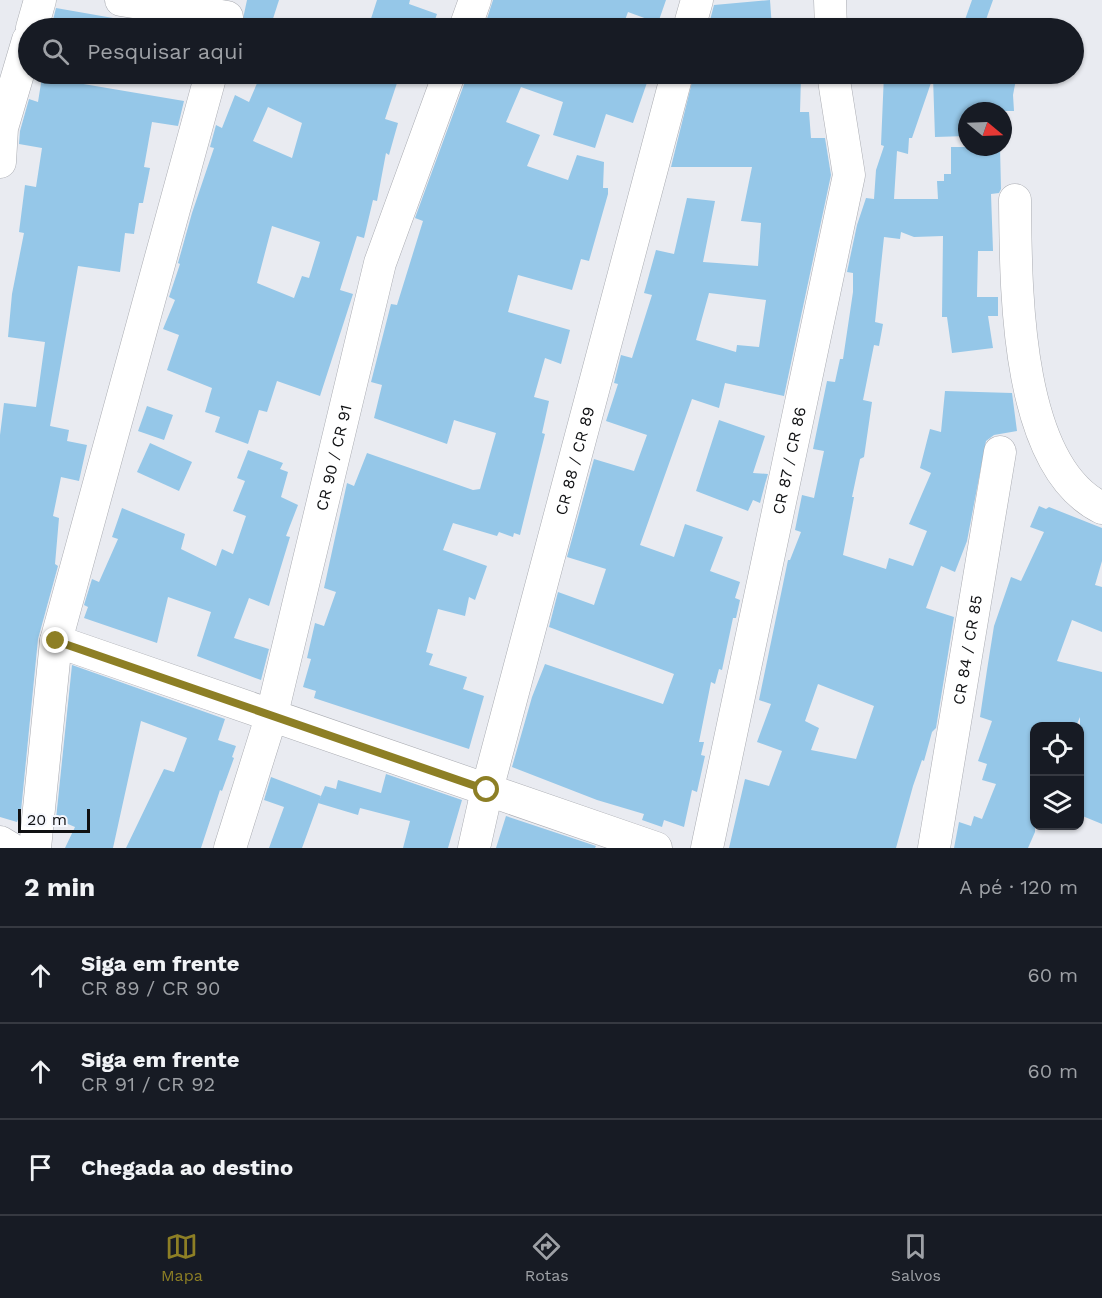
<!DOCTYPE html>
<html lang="pt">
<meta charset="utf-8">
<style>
:root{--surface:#171b24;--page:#20242c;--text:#f1f3f6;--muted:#9ea1a6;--line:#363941;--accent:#8d7f25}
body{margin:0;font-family:"Work Sans",sans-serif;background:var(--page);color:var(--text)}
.controls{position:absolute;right:18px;bottom:18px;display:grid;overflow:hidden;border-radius:12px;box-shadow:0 2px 4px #0004}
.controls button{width:54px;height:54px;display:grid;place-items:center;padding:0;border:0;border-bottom:2px solid var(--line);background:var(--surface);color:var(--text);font:30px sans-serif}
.compass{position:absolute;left:958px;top:102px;width:54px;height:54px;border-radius:50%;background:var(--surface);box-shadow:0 2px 4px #0004;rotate:109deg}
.scale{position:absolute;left:18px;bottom:15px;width:72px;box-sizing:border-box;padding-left:6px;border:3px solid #101113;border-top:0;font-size:16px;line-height:21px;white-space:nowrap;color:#101113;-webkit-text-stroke:4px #f6f8fe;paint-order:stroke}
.stop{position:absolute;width:18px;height:18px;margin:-14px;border:4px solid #8d7f25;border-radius:50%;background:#fff}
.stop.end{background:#8d7f25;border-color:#fff;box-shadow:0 2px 6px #0008}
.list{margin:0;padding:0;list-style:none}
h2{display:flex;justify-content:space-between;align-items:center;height:78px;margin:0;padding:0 24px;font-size:26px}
h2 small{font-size:20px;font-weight:400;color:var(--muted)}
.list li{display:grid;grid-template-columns:39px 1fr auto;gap:18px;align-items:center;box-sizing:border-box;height:96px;padding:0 24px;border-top:2px solid var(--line)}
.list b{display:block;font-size:22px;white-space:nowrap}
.list p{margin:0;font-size:20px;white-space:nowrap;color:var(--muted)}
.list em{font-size:20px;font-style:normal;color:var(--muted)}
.icon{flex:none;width:33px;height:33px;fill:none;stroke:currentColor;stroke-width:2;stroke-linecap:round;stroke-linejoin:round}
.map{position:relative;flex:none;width:1102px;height:848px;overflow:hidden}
.search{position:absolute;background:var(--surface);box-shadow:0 2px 4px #0004;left:18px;right:18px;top:18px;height:66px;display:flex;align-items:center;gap:15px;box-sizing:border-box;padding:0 21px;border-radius:33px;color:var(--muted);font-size:22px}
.sheet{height:366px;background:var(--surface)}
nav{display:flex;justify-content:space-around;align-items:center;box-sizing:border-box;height:84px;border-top:2px solid var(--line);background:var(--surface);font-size:16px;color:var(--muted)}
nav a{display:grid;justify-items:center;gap:3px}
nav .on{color:var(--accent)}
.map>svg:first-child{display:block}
.building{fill:#95c7e8;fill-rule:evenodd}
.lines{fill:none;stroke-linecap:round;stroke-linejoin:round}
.minor-casing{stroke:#aaacb2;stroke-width:33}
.minor{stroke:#fff;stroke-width:32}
.route{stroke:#8d7f25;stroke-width:8}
.labels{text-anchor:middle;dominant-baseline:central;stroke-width:4.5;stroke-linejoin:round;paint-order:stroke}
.street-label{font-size:16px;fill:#101113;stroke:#f6f8fe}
</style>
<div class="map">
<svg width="1102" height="848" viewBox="0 0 1102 848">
<rect width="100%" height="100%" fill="#e9ebf1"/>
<g class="building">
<path d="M247 0H279L270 28H241Z"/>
<path d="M377 0H410L409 4 437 14 432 28H368Z"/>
<path d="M493 0H666L658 23 628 12 622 28H484Z"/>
<path d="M770 0 772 28H708L714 5Z"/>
<path d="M972 0H993L983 28H962Z"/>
<path d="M56 8 113 18 112 28H51Z"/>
<path d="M133 20 185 28H132Z"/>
<path d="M261 74H400L385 119 398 123 389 155 386 153 377 201 373 200 364 238 357 236 340 290 353 294 320 396 277 381 267 412 259 410 248 444 215 432 220 417 205 412 212 388 167 370 179 335 163 329 175 300 169 297 180 264 178 263 192 213 214 148 210 147 216 125 222 128 235 95 249 102ZM268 107 302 123 292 158 253 141ZM272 226 320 242 309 278 302 276 294 298 257 283Z"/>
<path d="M491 74H650L633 123 606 114 595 148 553 135 563 102 521 87 506 122 540 135 527 166 568 180 577 155 604 162 603 188H608V194L589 261 581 259 572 290 518 275 508 312 570 330 561 364 545 358 534 397 549 401 542 433 545 434 520 535 514 533 513 537 499 532 497 536 453 523 443 550 487 566 475 600 469 597 465 616 438 609 426 652 433 654 429 665 467 677 463 689 484 696 469 749 314 698 316 691 303 687 311 659 307 658 315 623 324 626 336 592 324 588 347 483 354 486 367 453 473 490 480 489 496 433 454 420 447 444 374 418 382 385 371 382 391 304 397 305 423 221 415 218 466 79 476 83 479 75 492 80Z"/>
<path d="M694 74H788L789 77H801L800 112H809L811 138H825L831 175 784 396 725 383 719 408 692 399 640 545 674 557 685 524 723 537 710 571 740 582 735 598 740 600 736 618H733L722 670 719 669 715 684 711 682 699 742H704L701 755 705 756 697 792 692 790 684 827 664 820 662 827 642 820 644 814 597 800 512 767 532 697 545 664 663 704 674 674 549 627 558 592 594 605 606 569 567 557 594 459 634 471 647 435 606 421 618 384 614 383 621 355 632 358 652 295 644 293 656 250 674 254 687 198 715 201 703 262 758 266 761 223 741 221 752 167H671ZM709 293 766 300 759 347 737 345 736 352 696 340Z"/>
<path d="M884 74H934L988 81 989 74H1017L1013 95 1014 111H967V136L935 137 933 77 912 138H909L908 154 897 151 894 199H938L937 181H944V174H951V147H1000L1001 189 999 193 991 194 993 251H978L977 297H998V316H988L993 348 952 353 947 317H942L943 236 914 237 901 232 900 239 884 237 875 322 883 324 879 346 874 345 863 400 872 402 864 457 860 459 852 497H854L843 555 886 569 889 558 913 566 927 531 909 524 931 473 920 468 930 429 941 432 945 391 1012 393 1017 431 994 435 986 441 967 541 955 572 941 566 926 608 954 617 936 728 932 732 924 761 922 760 913 786 896 848H729L745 779 769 786 782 751 757 742 771 704 759 700 788 560H790L801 532 795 530 802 495 814 498 824 451 813 449 827 381 835 382 840 359H843L853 292V273L847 272 857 225 866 198 874 199 876 170 884 146 881 145ZM818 684 874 706 856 759 811 750 819 728 805 721Z"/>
<path d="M42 77 184 101 178 126 152 122 144 167 150 168 143 203H139L134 234 125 233 120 272 78 266 50 426 69 430 67 441 87 445 79 481 61 477 53 516 59 518 55 564 58 566 38 639 21 811 17 822 0 817V435L4 403 36 407 45 342 8 337 12 294 24 233 19 232 25 185 36 187 42 148 19 144 20 131 29 99 38 102Z"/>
<path d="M147 406 173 415 164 440 138 431Z"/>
<path d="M719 420 765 436 753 473 768 474 765 484 760 503 753 500 748 511 696 491Z"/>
<path d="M150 443 192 462 179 491 137 472Z"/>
<path d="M248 450 283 463 280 469 288 472 281 497 298 505 286 536 290 537 269 606 249 598 234 638 269 649 261 680 197 656 211 612 168 597 157 643 84 618 88 607 84 605 92 579 99 582 118 539 112 537 122 508 185 534 181 549 216 566 222 549 233 554 246 516 233 511 245 481 237 478Z"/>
<path d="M1039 506 1046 509 1049 507 1102 528V561L1095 585 1102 587V632L1072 620 1057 661 1102 672V824L1080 815V717L1076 726H1035V832L1028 848H954L959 822 971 826 974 816 982 819 996 784 982 780 987 764 978 761 992 721 980 717 987 670 994 626 1011 577 1021 581 1044 532 1030 527Z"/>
<path d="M72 665 225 719 218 740 236 746 232 757 234 758 222 791 220 790 201 848H126L164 769 174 772 187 738 141 721 113 848H65L75 827 56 819Z"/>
<path d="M386 774 462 800 448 848H403L410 821 360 808 358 815 318 803 325 786 336 789 338 780 381 793Z"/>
<path d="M271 777 321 796 302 848H269L284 807 264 800Z"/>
<path d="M506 816 596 846 595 848H496Z"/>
</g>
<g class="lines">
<defs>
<g id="minor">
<path d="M121 0 227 17"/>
<path d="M830 0 831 28"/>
<path d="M32 28 40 0"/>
<path d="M465 28 475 0"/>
<path d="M689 28 697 0"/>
<path d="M0 162 2 128 28 40"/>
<path d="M1015 200C1016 284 1014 465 1102 508"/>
<path d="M56 641 656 848"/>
<path d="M0 842 10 848"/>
<path d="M35 848 56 641 211 74"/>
<path id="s1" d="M230 848 272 714 380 263 449 74"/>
<path id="s2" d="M474 848 487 790 677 74"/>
<path id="s3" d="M707 848 849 175 833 74"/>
<path id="s4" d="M934 848 1000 452"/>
</g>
</defs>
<use href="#minor" class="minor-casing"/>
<use href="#minor" class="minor"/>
</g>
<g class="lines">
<path class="route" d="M56 641 487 790"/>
</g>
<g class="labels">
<g class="street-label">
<text stroke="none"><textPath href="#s1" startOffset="404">CR 90 / CR 91</textPath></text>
<text stroke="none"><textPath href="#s2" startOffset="400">CR 88 / CR 89</textPath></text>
<text stroke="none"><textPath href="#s3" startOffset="396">CR 87 / CR 86</textPath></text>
<text stroke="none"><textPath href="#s4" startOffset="201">CR 84 / CR 85</textPath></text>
</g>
</g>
</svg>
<div class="controls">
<button><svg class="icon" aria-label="locate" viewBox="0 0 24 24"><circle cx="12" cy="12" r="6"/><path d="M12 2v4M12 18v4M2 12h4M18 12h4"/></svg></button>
<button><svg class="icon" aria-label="layers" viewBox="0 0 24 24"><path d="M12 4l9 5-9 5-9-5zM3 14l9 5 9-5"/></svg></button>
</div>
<svg class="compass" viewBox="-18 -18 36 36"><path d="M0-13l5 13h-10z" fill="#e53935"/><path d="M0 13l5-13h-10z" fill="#9ea1a6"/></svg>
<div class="scale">20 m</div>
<div class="stop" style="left:487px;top:790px"></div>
<div class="stop end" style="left:56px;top:641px"></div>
<div class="search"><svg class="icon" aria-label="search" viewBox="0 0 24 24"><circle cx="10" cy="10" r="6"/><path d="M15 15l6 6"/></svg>Pesquisar aqui</div>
</div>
<section class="sheet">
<h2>2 min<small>A pé · 120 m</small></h2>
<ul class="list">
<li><svg class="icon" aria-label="ahead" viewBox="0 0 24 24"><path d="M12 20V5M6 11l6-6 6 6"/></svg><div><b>Siga em frente</b><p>CR 89 / CR 90</p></div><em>60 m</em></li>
<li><svg class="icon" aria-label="ahead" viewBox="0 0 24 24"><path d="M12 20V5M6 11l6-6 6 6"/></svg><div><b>Siga em frente</b><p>CR 91 / CR 92</p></div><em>60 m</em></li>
<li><svg class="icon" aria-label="arrive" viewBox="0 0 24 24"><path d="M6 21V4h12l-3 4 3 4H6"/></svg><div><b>Chegada ao destino</b></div></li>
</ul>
</section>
<nav>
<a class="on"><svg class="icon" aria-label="map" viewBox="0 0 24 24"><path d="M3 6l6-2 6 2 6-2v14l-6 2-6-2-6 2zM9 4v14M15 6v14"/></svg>Mapa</a>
<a><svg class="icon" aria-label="directions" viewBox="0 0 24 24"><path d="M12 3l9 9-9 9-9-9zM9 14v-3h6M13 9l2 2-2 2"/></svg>Rotas</a>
<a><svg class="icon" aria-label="saved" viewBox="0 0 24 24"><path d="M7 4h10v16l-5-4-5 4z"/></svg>Salvos</a>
</nav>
